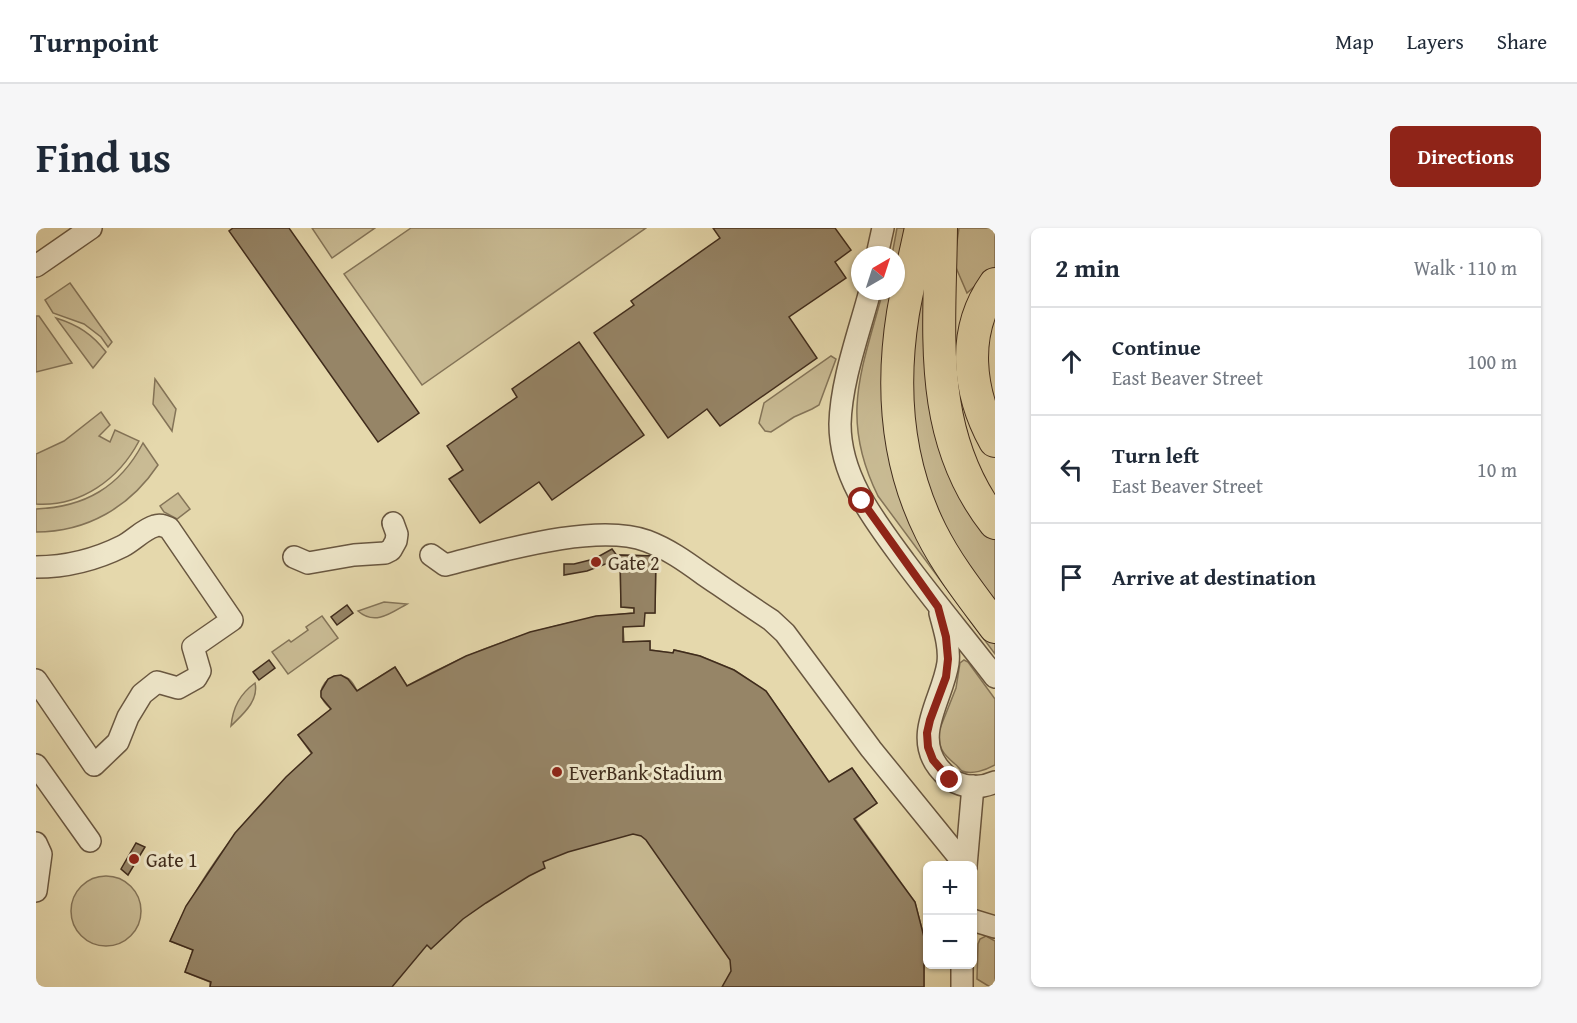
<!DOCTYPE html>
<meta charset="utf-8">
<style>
:root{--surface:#fff;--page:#f6f6f7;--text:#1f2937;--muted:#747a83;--line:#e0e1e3;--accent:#8f2418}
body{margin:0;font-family:"Gentium Book Plus",serif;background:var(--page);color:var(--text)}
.controls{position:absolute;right:18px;bottom:18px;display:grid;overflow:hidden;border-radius:9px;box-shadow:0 2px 4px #0004}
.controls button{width:54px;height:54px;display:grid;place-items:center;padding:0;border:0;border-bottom:2px solid var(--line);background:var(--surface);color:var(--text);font:30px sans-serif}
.compass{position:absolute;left:815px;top:18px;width:54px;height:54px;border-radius:50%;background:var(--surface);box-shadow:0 2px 4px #0004;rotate:39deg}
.stop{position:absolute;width:18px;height:18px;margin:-14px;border:4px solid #8f2418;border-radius:50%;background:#fff}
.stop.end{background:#8f2418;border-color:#fff;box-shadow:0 2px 6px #0008}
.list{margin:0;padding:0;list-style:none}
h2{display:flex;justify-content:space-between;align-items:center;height:78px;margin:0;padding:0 24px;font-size:26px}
h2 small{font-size:20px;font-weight:400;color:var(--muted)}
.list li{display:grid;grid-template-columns:39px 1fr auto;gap:18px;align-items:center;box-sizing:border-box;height:108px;padding:0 24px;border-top:2px solid var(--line)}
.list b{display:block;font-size:22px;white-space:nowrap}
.list p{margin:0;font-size:20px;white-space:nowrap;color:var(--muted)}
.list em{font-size:20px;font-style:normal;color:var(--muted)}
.icon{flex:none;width:33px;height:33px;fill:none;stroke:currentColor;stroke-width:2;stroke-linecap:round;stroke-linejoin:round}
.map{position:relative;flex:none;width:959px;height:759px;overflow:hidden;border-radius:9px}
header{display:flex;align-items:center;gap:36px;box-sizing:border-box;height:84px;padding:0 30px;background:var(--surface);border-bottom:2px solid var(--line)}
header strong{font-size:28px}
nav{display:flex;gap:33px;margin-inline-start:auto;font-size:21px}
.intro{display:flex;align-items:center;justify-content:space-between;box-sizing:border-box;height:144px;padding:0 36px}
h1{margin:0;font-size:42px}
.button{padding:15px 27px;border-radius:9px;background:var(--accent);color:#fff;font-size:21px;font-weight:700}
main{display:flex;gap:36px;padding:0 36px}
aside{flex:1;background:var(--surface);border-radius:9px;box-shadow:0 2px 4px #0004}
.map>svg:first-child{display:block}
.green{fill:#c9bb94;stroke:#847458;stroke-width:1.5}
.building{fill:#968567;stroke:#402c1c;stroke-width:1.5}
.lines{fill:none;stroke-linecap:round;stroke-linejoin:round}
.minor-casing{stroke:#695740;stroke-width:24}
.highway-casing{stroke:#402c1c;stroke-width:34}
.minor{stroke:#eee6c9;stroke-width:21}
.highway{stroke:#e5d8ac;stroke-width:32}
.route{stroke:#8f2418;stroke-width:8}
.poi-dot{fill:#8f2418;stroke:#eee6c9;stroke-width:2}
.labels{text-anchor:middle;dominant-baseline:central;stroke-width:6;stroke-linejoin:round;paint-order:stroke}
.poi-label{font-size:20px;fill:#402c1c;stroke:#eee6c9;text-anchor:start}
</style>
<header>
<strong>Turnpoint</strong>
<nav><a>Map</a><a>Layers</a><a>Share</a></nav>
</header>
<div class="intro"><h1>Find us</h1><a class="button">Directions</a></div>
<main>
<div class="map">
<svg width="959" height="759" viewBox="0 0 959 759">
<rect width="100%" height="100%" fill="#e5d8ac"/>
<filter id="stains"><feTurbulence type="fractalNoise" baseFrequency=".00333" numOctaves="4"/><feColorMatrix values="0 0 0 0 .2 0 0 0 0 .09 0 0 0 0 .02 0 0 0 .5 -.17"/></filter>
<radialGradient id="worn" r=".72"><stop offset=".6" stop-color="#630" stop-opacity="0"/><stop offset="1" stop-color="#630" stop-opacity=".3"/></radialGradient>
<g class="green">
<path d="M276 0H339L296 30Z"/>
<path d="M375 0H610L386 157 308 46Z"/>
<path d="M861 0H880L858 210 959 410V426L842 268C803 189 826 142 847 63H860V27H856Z"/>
<path d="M923 0H959V40L931 65 918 35Z"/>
<path d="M895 19 898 85 959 305V375C944 354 920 326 909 304 878 240 871 170 880 100 883 73 890 46 895 19Z"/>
<path d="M34 55 76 114 72 119 65 109 48 96 17 85 9 72Z"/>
<path d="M0 88H3L36 135 0 144Z"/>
<path d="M20 90C42 97 56 106 70 124L57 140Z"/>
<path d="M795 128 800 131 783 177 776 181 758 189 735 204 729 203 723 195 728 175Z"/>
<path d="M119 151 140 181 136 203 117 176Z"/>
<path d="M65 184 74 197 63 208 74 214 79 202 103 213C83 251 45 279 0 276V226L28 213Z"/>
<path d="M107 215 122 237C94 279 51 304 0 304V281C49 279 84 259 107 215Z"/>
<path d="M142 265 154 281 141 291 128 284 124 278Z"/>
<path d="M584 327 620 328 619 385H609L587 399 588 414 614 413V422L637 425 638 422 664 428 698 442 730 463 793 554 816 540 841 575 819 591 879 674 888 709V759H174V754L149 744 157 722 134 713C167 640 216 579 276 526L262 507 295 481C292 478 288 475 286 470 281 455 300 441 313 451 317 454 319 459 321 463L359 439 371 458C442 418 517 392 598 385V380L585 379Z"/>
<path d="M348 374 371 376C355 385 339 398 322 383Z"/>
<path d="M286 388 302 410 252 446 236 424 253 412 255 414 272 402 270 399Z"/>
<path d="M928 432 932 434 959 471V537C950 542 936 547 926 543 923 541 922 538 919 536 907 526 902 520 903 503L920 460 924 435Z"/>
<path d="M219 455C223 473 207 486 195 498 197 479 204 466 219 455Z"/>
<circle cx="70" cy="683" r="35"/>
<path d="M950 708 959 713V759H954L941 751 942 716 944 711Z"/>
</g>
<g class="building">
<path d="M197 0H253L383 185 342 214 193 3Z"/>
<path d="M677 0H799L815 22 799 34 810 50 753 89 781 130 684 198 671 181 632 210 558 105 598 77 595 73 684 10Z"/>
<path d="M543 114 608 207 516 272 503 254 444 295 413 251 427 242 411 218 481 169 476 161Z"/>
<path d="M576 321 582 329 572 335 551 343 528 347V336H538L558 331Z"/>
<path d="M584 327 620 328 619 385H609L608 398 587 399V414L614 413V422L637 425 638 422 664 428 698 442 730 463 793 554 816 540 841 575 818 591 879 674 888 709V759H686L695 743 694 732 610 612 605 608 597 606 532 624 507 634 509 640 493 648 450 675 427 691 395 721 391 717 356 759H174L175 754 149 744 157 722 134 713 150 678 199 605 250 549 276 525 262 507 295 481 285 469V463L292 451 298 448 305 447 312 451 321 463 359 439 371 458 430 428 494 404 560 388 598 385V380L585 379Z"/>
<path d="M311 377 317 385 301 397 295 389Z"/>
<path d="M233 432 239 440 223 452 217 444Z"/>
<path d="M100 615 109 619 92 647 85 641Z"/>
</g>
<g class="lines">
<defs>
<g id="minor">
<path d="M841 27 847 0"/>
<path d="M0 38 55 0"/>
<path d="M834 63C823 105 805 153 804 196 804 250 839 293 869 334 898 373 929 410 959 449"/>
<path d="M395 327 409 337C462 324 560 294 611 313 632 321 649 333 667 346 689 361 712 377 735 392L749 405 835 521 930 638"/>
<path d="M258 329 272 335 318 327 349 325 355 322 360 313 361 306 357 295"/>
<path d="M0 339C31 339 59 332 87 318 98 312 108 301 119 298 124 296 128 298 133 300L196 392 157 419 164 443 160 450 142 460 121 454 106 466 92 489 82 514 58 537 0 452"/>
<path d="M904 385C908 401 914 418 912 435 907 470 877 506 902 539 907 545 912 551 919 554 932 560 946 560 959 554"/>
<path d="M0 537 54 613"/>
<path d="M0 615 5 626 0 663"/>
<path d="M930 638 937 558"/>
<path d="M936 692 959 699"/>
<path d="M926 736V759"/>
</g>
<g id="highway">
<path d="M885 0C879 28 872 57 867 85 855 160 861 236 895 304 912 338 936 368 959 399"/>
<path d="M905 0C904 104 890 207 959 295"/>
<path d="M959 56C925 104 932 164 959 213"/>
</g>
</defs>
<use href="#minor" class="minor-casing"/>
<use href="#highway" class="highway-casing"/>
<use href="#minor" class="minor"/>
<use href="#highway" class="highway"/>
</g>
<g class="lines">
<path class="route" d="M826 273 902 379 910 409 912 431 910 449 894 492 891 505 892 519 897 532 914 552"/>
</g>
<g class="poi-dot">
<circle cx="560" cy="334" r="6"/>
<circle cx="521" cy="544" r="6"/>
<circle cx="98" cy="631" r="6"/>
</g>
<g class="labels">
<g class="poi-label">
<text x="572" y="334">Gate 2</text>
<text x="533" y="544">EverBank Stadium</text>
<text x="110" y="631">Gate 1</text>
</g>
</g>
<rect width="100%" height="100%" filter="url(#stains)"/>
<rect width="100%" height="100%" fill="url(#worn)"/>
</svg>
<div class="controls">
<button>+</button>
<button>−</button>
</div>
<svg class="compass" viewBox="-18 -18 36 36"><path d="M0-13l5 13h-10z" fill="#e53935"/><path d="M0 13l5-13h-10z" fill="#747a83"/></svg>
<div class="stop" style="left:826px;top:273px"></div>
<div class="stop end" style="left:914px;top:552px"></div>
</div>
<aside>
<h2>2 min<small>Walk · 110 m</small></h2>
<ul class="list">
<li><svg class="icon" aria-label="ahead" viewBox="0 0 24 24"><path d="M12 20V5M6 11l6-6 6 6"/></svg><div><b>Continue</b><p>East Beaver Street</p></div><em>100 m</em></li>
<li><svg class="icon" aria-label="left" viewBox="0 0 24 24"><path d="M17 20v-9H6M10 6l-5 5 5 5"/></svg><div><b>Turn left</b><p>East Beaver Street</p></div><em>10 m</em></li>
<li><svg class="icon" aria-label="arrive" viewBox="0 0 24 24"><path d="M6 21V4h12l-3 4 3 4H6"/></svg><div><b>Arrive at destination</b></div></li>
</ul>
</aside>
</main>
